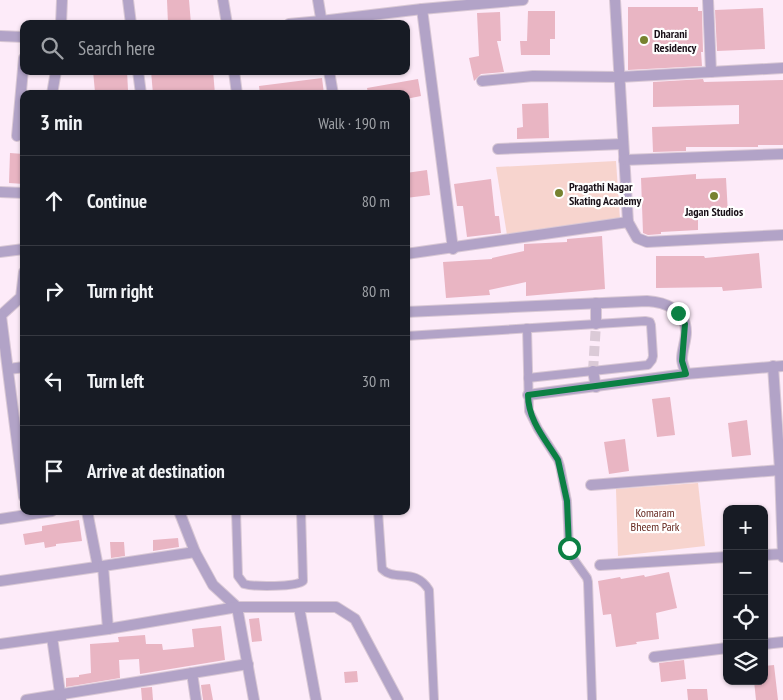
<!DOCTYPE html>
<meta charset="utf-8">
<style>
:root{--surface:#171b24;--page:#20242c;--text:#f1f3f6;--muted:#9ea1a6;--line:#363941}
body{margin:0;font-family:"PT Sans Narrow",sans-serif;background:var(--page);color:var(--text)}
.controls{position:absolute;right:15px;bottom:15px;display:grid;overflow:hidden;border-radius:10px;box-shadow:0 1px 4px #0004}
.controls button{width:45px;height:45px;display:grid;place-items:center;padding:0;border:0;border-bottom:1px solid var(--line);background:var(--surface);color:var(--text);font:25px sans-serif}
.stop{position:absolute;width:15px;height:15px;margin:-11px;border:4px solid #0b8043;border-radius:50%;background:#fff}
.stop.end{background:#0b8043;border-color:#fff;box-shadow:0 1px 5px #0008}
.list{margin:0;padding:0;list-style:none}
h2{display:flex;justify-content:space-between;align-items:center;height:65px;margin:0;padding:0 20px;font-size:21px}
h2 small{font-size:16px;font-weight:400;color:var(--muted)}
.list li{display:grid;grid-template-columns:32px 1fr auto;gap:15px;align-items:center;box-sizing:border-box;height:90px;padding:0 20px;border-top:1px solid var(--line)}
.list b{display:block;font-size:19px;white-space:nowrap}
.list em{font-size:16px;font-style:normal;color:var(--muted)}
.icon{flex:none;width:28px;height:28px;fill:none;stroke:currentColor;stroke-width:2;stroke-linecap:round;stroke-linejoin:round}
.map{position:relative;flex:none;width:783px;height:700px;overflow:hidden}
.search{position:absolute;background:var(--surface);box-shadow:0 1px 4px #0004;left:20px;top:20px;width:390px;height:55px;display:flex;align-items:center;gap:12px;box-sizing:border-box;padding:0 18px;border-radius:10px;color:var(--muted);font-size:19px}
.panel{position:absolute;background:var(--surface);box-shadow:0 1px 4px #0004;left:20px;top:90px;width:390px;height:425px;border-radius:10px}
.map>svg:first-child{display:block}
.green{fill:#f7d4ce}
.building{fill:#e9b5c3}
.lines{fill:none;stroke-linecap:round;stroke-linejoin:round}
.minor-tunnel{stroke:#dbcad7;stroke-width:10;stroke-dasharray:10 5;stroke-linecap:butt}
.pedestrian-casing{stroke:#d9c8d5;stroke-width:10}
.minor-casing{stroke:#d9c8d5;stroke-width:12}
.pedestrian{stroke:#b2a3c7;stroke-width:8}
.minor{stroke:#b2a3c7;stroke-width:10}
.route{stroke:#0b8043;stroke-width:6}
.poi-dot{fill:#77822f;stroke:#fff;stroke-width:2}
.labels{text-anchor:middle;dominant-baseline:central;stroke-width:4.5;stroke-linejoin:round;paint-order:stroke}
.poi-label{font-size:12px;font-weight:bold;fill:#191018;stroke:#fff;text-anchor:start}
.park-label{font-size:12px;fill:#662820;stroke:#fff}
</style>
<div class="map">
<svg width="783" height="700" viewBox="0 0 783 700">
<rect width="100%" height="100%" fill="#fdebf9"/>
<g class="green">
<path d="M616 161 620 219 507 235 496 167Z"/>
<path d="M698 483 705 546 618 556 616 489Z"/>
</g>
<g class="building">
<path d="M167 0H189L191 24H168Z"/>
<path d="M628 7H698V11H702L703 52H701L702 66 628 70Z"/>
<path d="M763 8 765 49 717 51 715 10Z"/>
<path d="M528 11H555V39H550V55H521L520 41H527Z"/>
<path d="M500 12 501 41H497L504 72 481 74 474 81 469 58 479 56 477 13Z"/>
<path d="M93 71H127L128 90 95 92Z"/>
<path d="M151 71H213L215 94H153Z"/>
<path d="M322 78 324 94H260L259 86Z"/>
<path d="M418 79 421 96 406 99V94H368L367 88Z"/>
<path d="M703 79 704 82 783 80V145H758V147H686V151L653 152 652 127 739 124V105L653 107V82Z"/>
<path d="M548 103 549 138 517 139V128L523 127 522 104Z"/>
<path d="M10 153 24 154V184L9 183Z"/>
<path d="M427 170 430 195 406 198V173Z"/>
<path d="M696 174V179L726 178 728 214 698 216V230L661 232V234L648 235 643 233 641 178Z"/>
<path d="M491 179 495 216H499L501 233 467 237 463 206H457L454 184Z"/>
<path d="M602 236 605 289 526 296V282L489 290 490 295 446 298 443 262 492 259V258L524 251V244L567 242V239Z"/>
<path d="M759 253 762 288 723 291 722 287 656 288V256H704L705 258Z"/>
<path d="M670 397 675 435 657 437 652 399Z"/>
<path d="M747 420 751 455 732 457 728 423Z"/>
<path d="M625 439 629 471 609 474 604 442Z"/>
<path d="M79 520 82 541 56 544V546L45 548 44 542 25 545 23 534 42 531V526Z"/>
<path d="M178 538 179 547 153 551V540Z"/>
<path d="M110 542H124L125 556 111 558Z"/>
<path d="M669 572 677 608 656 613 659 639 636 642 637 644 616 647 611 614 603 615 598 581 620 577 621 579 644 575 645 577Z"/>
<path d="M259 618 262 641 252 642 249 619Z"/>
<path d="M221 626 225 660 140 674 139 659 119 660 120 678 66 687V678L79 677V675L91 673 90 644 119 642 118 637 145 635 146 644H162L163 650 194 647 192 629Z"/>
<path d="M684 660 686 679 661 682 659 663Z"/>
<path d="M774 665 778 700H756L754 681H764V666Z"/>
<path d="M357 671 358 682 345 683 344 672Z"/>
<path d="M210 684 213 700H203L201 685Z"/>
<path d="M152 687 153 700H142L141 688Z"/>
<path d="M687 689H707L708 700H688Z"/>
</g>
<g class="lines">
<path class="minor-tunnel" d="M593 371 596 324"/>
<defs>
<g id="pedestrian">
<path d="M527 328 529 411 538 429 558 460 560 466 567 501 569 548 572 557 587 578 588 582 592 700"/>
<path d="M406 336 645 321 650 322 651 325 653 356 652 360 648 365 528 378"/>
<path d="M236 511 238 576 244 584C255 587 296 587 303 581L301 511"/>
<path d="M378 511 382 569C395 582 415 567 429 590L434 700"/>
</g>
<g id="minor">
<path d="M128 0 131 24"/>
<path d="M223 0 227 24"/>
<path d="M318 0 322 24"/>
<path d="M615 0 628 222"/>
<path d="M708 0 711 72"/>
<path d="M422 9 453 249"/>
<path d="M61 24 62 0"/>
<path d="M289 24 321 21 422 9 523 0"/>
<path d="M0 36 24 37"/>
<path d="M138 71 141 94"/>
<path d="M234 71 237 94"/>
<path d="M329 71 333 94"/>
<path d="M482 81 533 76 620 77 783 68"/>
<path d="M52 94 56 71"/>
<path d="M17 136 24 58"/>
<path d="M498 149 623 144"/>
<path d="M624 160 783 154"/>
<path d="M0 192 24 193"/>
<path d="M0 252 24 249"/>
<path d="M406 254 628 222 637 238 647 242 783 235"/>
<path d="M596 303V324"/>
<path d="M406 312 647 301C665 302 686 310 686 332 686 341 682 350 682 359 682 364 685 370 686 374"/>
<path d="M0 316 21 297 24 272"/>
<path d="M1 316 24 497"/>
<path d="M773 366 780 470 783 557"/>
<path d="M9 369 24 367"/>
<path d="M593 371 596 387"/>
<path d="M528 395 686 374 783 366"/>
<path d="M591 485 780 470"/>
<path d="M87 511 98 567"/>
<path d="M179 511 195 552 213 585 237 607 254 700"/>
<path d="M0 519 52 511"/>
<path d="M764 555 783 554"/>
<path d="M600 565 727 557"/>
<path d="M0 581 103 566"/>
<path d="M299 607 316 700"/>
<path d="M108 629 103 566 195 552"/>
<path d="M52 637 61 700"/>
<path d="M0 644 108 629 237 607H336L355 619 398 700"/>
<path d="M764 644 783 642"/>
<path d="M654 657 727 648"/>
<path d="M192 673 196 700"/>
<path d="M26 700 248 664"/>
</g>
</defs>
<use href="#pedestrian" class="pedestrian-casing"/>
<use href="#minor" class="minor-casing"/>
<use href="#pedestrian" class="pedestrian"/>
<use href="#minor" class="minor"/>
</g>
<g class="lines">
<path class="route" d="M569 548 567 501 558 460C545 439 528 420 528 395L686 374 682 361 685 324 678 313"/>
</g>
<g class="poi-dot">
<circle cx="644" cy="40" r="5"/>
<circle cx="559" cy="193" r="5"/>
<circle cx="714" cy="196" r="5"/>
</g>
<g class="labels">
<g class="poi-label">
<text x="654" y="33">Dharani<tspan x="654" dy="14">Residency</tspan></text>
<text x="569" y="186">Pragathi Nagar<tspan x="569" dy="14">Skating Academy</tspan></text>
<text x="714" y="211" text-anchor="middle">Jagan Studios</text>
</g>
<g class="park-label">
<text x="655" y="512">Komaram<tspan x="655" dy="14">Bheem Park</tspan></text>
</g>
</g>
</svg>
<div class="controls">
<button>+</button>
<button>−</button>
<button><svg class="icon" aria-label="locate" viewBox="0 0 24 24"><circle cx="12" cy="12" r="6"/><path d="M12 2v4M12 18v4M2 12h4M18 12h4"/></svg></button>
<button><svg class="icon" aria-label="layers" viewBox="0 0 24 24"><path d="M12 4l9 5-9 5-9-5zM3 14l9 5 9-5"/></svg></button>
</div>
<div class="stop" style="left:569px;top:548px"></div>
<div class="stop end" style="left:678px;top:313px"></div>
<div class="search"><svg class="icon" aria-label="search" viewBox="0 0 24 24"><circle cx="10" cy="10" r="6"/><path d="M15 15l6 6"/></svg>Search here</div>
<section class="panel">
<h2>3 min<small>Walk · 190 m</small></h2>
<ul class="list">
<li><svg class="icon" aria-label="ahead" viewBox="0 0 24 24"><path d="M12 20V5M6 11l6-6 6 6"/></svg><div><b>Continue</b></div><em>80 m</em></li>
<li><svg class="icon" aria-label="right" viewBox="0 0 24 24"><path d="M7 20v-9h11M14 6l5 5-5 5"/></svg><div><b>Turn right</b></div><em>80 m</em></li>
<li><svg class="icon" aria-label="left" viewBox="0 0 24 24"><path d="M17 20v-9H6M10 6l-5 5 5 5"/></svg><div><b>Turn left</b></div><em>30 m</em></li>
<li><svg class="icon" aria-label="arrive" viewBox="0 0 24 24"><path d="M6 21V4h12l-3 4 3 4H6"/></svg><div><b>Arrive at destination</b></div></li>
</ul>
</section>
</div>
